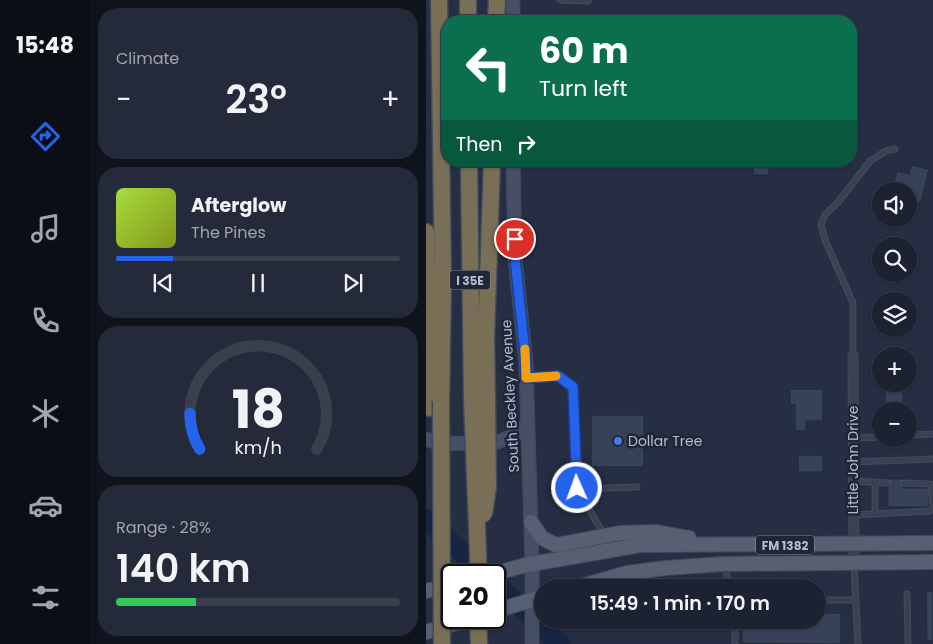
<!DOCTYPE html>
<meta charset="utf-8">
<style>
body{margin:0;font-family:Poppins,sans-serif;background:#252a3a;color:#f1f3f6;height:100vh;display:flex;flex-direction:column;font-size:19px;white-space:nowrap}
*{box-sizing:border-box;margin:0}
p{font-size:16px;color:#a0a4ac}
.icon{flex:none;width:28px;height:28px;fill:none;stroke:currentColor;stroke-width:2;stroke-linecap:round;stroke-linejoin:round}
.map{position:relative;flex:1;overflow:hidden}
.panel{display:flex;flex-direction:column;gap:8px;padding:8px;background:#0f131c;width:336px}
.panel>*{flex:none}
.banner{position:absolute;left:15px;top:15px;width:416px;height:152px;border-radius:20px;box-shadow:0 1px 4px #0004,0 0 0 1px #3a3f4d;background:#0b6e4f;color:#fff;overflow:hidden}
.tools{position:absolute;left:446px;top:182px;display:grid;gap:10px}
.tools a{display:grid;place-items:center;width:45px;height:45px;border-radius:50%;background:#1c2232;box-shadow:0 1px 4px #0004,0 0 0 1px #3a3f4d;font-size:25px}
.speed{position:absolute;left:15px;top:564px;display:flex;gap:10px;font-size:25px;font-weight:700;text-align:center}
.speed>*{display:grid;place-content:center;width:65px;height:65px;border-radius:50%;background:#1c2232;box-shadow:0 1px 4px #0004,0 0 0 1px #3a3f4d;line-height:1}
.speed .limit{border:2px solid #111;border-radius:8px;background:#fff;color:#111}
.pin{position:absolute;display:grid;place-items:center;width:42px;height:42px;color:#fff;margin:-21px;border:2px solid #fff;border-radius:50%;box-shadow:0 1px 5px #0007}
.me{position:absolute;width:55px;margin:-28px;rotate:358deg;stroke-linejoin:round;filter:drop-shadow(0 0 4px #0008)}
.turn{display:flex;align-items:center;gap:18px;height:105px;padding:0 15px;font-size:22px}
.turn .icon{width:65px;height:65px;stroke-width:2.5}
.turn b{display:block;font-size:35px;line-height:42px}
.then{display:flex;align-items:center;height:48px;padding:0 15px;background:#0003;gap:10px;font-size:19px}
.big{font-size:38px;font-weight:600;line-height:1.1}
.panel .widget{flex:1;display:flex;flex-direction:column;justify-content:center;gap:8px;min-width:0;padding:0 18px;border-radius:20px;background:#252a3a}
.panel .dial{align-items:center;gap:0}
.dial svg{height:130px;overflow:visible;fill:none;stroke:#3a3f4d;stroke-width:7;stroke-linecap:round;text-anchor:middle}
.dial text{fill:#f1f3f6;stroke:none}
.song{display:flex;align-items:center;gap:15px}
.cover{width:60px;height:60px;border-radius:8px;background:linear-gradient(135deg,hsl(80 70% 55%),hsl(70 70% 35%))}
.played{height:5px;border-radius:2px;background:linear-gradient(90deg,#2563eb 20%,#3a3f4d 20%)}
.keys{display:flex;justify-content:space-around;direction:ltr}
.heat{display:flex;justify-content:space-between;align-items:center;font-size:28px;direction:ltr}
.charge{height:8px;border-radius:4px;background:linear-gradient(90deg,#34c759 28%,#3a3f4d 0)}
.trip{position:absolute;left:108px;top:579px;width:292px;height:50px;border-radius:25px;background:#1c2232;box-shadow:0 1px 4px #0004,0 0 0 1px #3a3f4d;font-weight:600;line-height:50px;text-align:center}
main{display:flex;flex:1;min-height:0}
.tabs{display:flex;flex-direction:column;width:90px;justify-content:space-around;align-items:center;background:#0b0e14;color:#a0a4ac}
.tabs .icon{width:35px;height:35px}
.tabs .on{color:#2563eb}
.tabs b{font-size:22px;color:#f1f3f6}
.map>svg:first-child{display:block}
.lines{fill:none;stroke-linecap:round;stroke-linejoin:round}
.river{stroke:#172442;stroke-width:20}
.building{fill:#374259;stroke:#20283a}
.service-casing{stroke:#434a5c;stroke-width:7}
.minor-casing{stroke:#434a5c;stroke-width:11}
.secondary-casing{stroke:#434a5c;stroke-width:15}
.primary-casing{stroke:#434a5c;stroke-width:16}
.motorway-casing{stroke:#41495a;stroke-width:19}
.service{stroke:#394152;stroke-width:4.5}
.minor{stroke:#394152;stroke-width:9}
.secondary{stroke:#474f66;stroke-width:12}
.primary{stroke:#576072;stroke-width:14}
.motorway{stroke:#796f56;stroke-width:16}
.motorway-bridge-casing{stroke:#41495a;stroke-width:19;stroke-linecap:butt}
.motorway-bridge{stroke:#796f56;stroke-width:16}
.route-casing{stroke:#184099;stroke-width:12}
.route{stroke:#2563eb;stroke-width:9}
.slow{stroke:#f59e0b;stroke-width:9}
.shop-dot{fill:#3f7fe0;stroke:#1e2638;stroke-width:2}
.labels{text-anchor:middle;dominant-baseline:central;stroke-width:5;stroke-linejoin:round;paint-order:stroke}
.shield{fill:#1e2638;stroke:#888fa0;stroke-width:1}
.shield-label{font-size:12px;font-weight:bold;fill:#b6bccc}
.street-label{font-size:14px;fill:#b6bccc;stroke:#1e2638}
.poi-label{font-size:14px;fill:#b6bccc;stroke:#1e2638;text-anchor:start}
</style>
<main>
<nav class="tabs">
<b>15:48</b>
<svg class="icon on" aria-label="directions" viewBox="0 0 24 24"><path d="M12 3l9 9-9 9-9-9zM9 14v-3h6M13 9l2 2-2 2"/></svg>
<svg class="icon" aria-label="music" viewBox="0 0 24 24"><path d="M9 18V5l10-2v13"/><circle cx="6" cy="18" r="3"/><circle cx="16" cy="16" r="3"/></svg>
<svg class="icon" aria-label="phone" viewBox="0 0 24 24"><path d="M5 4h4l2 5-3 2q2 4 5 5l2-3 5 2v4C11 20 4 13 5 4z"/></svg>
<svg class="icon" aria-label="climate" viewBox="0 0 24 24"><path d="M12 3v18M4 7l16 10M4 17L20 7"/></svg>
<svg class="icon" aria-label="car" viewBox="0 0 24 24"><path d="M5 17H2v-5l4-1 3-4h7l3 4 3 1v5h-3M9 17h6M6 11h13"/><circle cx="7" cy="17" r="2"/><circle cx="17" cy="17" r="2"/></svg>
<svg class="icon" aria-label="filters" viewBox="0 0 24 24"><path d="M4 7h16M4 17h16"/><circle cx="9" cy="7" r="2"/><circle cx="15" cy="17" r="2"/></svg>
</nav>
<section class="panel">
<div class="widget"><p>Climate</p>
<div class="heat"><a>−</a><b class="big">23°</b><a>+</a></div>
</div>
<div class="widget">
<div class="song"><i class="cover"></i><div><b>Afterglow</b><p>The Pines</p></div></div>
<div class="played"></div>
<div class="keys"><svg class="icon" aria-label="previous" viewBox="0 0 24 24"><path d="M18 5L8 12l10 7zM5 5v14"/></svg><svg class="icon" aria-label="pause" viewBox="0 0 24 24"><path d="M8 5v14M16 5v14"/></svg><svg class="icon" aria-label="next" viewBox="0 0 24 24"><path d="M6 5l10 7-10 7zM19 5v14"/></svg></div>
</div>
<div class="widget dial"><svg viewBox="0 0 100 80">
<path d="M14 69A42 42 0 1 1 86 69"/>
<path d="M14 69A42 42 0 0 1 8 47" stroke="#2563eb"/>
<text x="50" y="56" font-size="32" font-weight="700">18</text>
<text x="50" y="72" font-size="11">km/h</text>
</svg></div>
<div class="widget"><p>Range · 28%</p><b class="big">140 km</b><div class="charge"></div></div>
</section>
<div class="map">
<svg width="507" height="644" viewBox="0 0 507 644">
<rect width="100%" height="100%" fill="#252e43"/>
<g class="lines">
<g class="river">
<polyline points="0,519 60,575"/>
<polyline points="69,583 134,644"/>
</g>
</g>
<g class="building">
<polygon points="327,161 351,161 351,169 343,169 343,175 327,175"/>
<polygon points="485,165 503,169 495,203 482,200 482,191 477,191 479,184 468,182 471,171 483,174"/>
<rect x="459" y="384" width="18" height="27"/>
<polygon points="364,389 397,389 397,421 380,421 380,431 369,431 369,405 364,405"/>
<rect x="165" y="415" width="53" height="52"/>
<rect x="372" y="455" width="25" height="17"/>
<polygon points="462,479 477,479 477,488 503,488 503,507 462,507"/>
<polygon points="500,591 507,591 507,641 501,641"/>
<polygon points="391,613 415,613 415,644 316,643 316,620 391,620"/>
</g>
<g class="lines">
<g class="service-casing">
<g id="service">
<polyline points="134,0 162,1"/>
<polyline points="427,356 427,303 399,240 395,224 399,215 413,201 444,161 460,151 469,149"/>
<polyline points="101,378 132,376 147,387 151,489 177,533"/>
<polyline points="482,435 507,434"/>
<polyline points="427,438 455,437"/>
<polyline points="428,462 507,459"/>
<polyline points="427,481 462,483"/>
<polyline points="449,482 449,513"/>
<polyline points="151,489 211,487"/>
<polyline points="428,515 504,511 507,507 505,484 477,483"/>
<polyline points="298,565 304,588"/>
<polyline points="428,565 432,644"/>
<polyline points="481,594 482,644"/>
<polyline points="391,600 429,600"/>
<polyline points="309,620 309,644"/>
</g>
</g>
<g class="minor-casing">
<polyline id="minor" points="427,356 428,563"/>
</g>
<g class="secondary-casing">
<g id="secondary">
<polyline points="87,21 87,0"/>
<polyline points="87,161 89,258 100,363 106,564 106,644"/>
<polyline points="0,439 14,444 71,442 89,435 101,424"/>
</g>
</g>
<g class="primary-casing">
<g id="primary">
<polyline points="105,522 116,538 130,545 194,533 230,532 263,538"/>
<polyline points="63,575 100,565 214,545 507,543"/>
<polyline points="149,588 201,573 240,568 297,564 507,562"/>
<polyline points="0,591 26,585"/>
<polyline points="69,611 116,597"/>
<polyline points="0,632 48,618"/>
</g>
</g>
<g class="motorway-casing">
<g id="motorway">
<polyline points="13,0 17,282 15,401"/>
<polyline points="42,0 42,21"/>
<polyline points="70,21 71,0"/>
<polyline points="43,161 46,399"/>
<polyline points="0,232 4,408"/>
<polyline points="61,400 60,338 66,161"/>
<polyline points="52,553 52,575"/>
<polyline points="52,618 53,644"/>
</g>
</g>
<use href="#service" class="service"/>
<use href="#minor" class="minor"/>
<use href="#secondary" class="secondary"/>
<use href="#primary" class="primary"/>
<use href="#motorway" class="motorway"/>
<g class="motorway-bridge-casing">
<g id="motorway-bridge">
<polyline points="46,399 52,553"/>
<polyline points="15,401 16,644"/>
<polyline points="58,514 62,487 61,400"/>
</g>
</g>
<use href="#motorway-bridge" class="motorway-bridge"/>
</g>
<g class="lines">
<g class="route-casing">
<polyline id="route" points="89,239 89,258 100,363 100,378 132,376 147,387 151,488"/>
</g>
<use href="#route" class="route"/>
<polyline class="slow" points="99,349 100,378 130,376"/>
</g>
<circle class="shop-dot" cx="192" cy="441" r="5"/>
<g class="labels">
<g class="shield">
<rect x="24" y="270.5" width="40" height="19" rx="4"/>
<rect x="330" y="535.5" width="58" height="19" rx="4"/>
</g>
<g class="shield-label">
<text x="44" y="280">I 35E</text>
<text x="359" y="545">FM 1382</text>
</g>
<g class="street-label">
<text transform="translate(84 396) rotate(-93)">South Beckley Avenue</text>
<text transform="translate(427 460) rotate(-90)">Little John Drive</text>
</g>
<g class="poi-label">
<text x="202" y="441">Dollar Tree</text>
</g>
</g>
</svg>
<div class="tools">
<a><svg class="icon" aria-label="sound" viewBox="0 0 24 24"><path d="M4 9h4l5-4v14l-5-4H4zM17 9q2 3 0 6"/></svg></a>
<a><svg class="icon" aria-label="search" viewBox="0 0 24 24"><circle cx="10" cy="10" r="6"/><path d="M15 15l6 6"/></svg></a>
<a><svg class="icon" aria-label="layers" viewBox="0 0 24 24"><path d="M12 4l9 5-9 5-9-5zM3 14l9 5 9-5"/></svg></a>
<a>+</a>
<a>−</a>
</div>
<div class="speed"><div class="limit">20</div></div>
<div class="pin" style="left:89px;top:239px;background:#d93025"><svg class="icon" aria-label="arrive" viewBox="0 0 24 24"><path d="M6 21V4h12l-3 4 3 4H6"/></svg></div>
<svg class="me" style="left:151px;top:488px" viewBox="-20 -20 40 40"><circle r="17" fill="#2563eb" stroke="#fff" stroke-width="3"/><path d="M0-11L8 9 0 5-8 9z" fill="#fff"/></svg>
<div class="trip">15:49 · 1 min · 170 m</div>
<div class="banner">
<div class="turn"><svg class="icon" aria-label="left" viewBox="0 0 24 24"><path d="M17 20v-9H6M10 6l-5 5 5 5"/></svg><div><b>60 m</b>Turn left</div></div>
<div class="then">Then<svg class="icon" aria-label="right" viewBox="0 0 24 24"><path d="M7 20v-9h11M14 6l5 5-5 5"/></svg></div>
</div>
</div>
</main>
